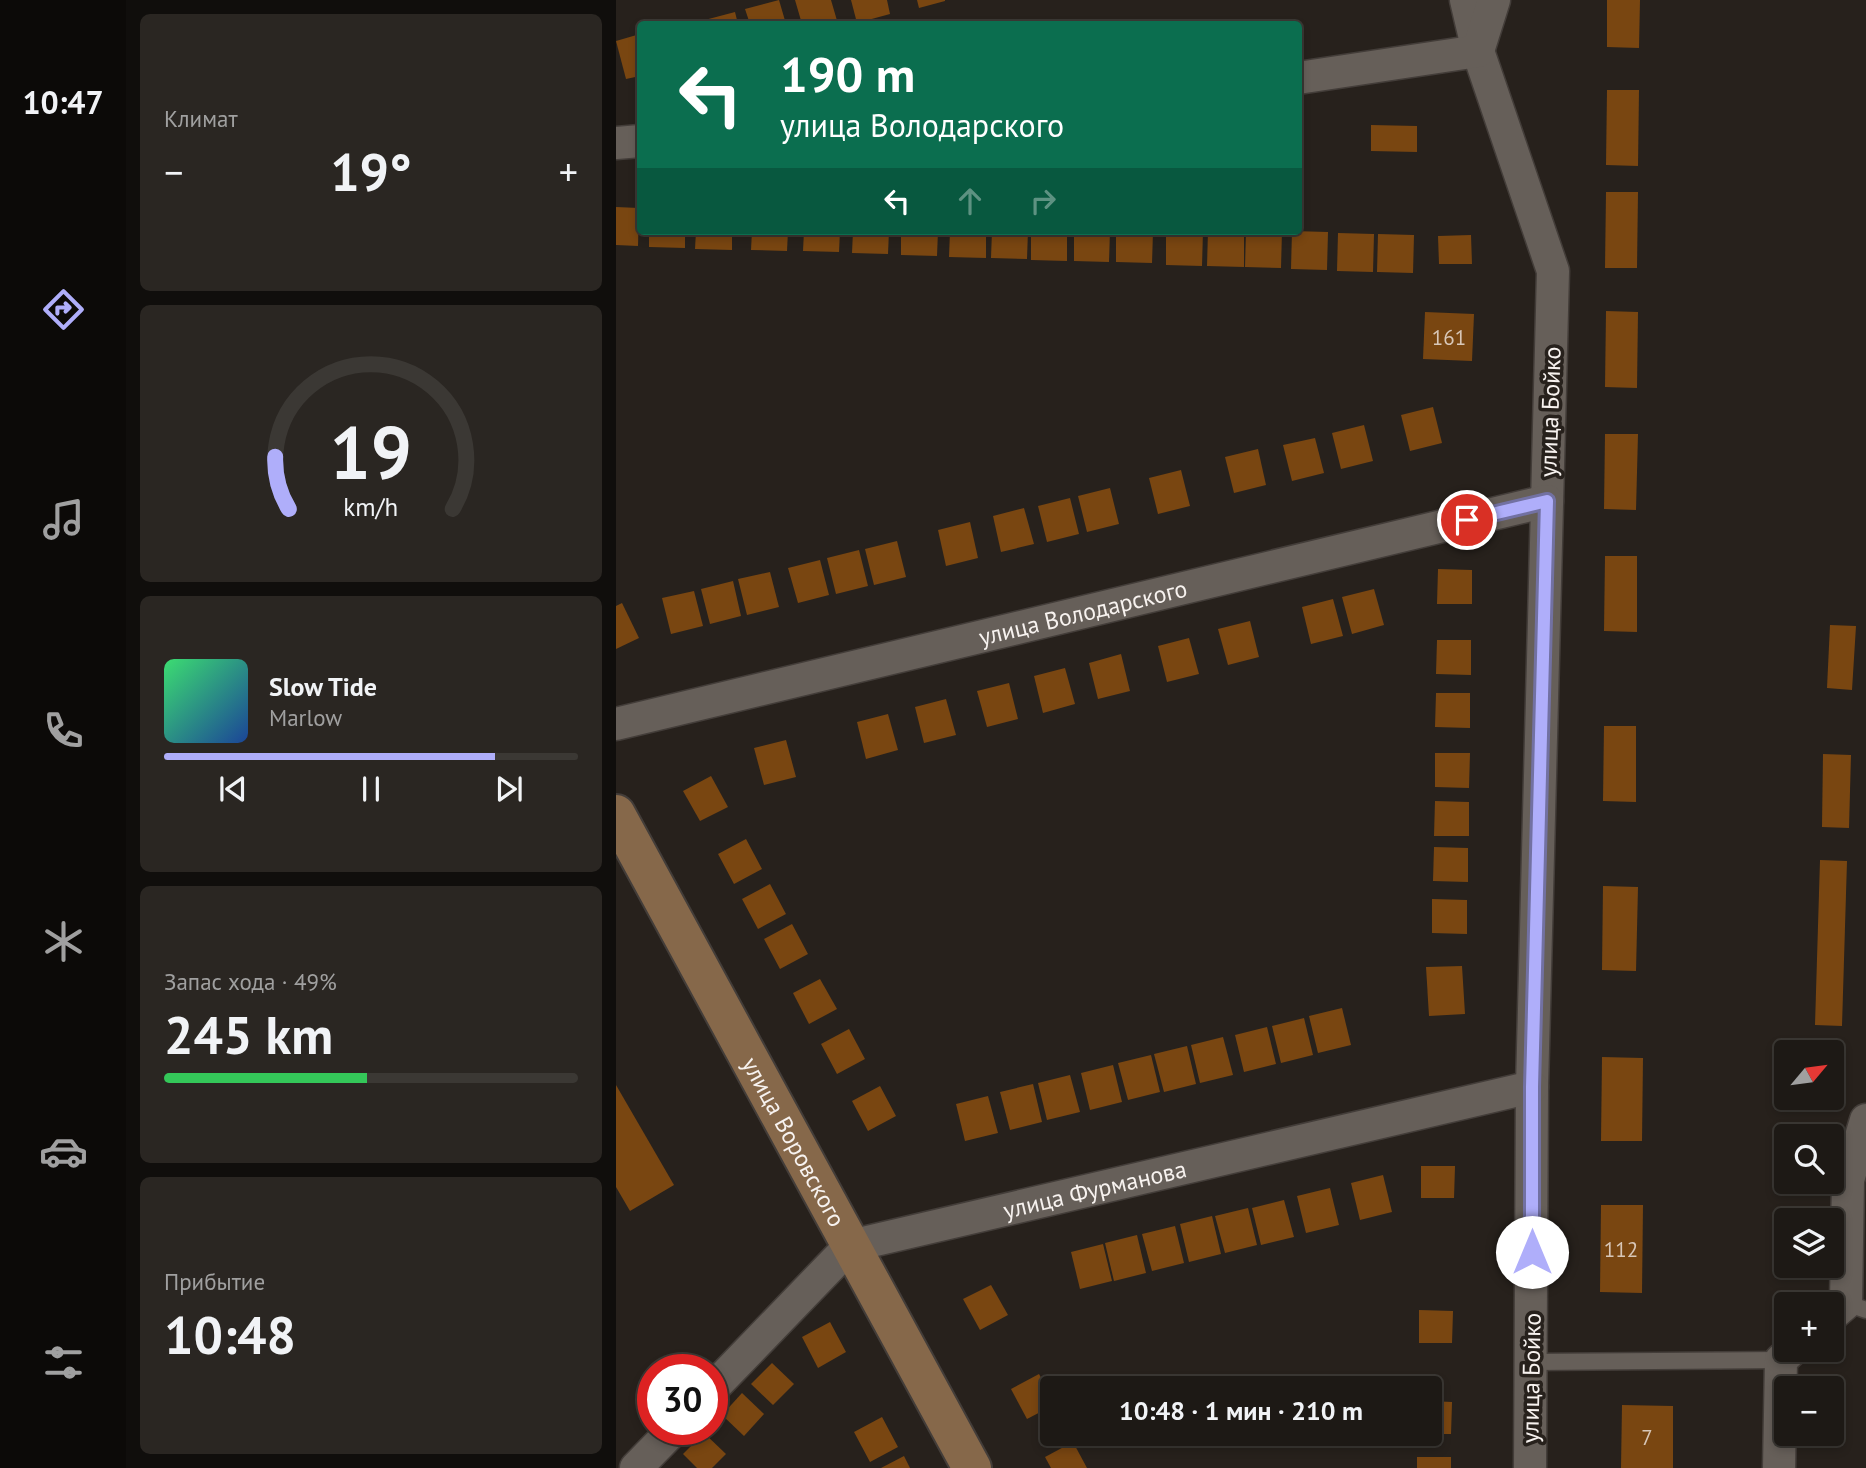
<!DOCTYPE html>
<html lang="ru">
<meta charset="utf-8">
<style>
body{margin:0;font-family:"PT Sans",sans-serif;background:#2a2622;color:#f1f3f6;height:100vh;display:flex;flex-direction:column;font-size:26px;white-space:nowrap}
*{box-sizing:border-box;margin:0}
p{font-size:23px;color:#a0a0a0}
.icon{flex:none;width:38px;height:38px;fill:none;stroke:currentColor;stroke-width:2;stroke-linecap:round;stroke-linejoin:round}
.map{position:relative;flex:1;overflow:hidden}
.details{display:flex;flex-direction:column;gap:14px;padding:14px;background:#100e0c;width:490px}
.details>*{flex:none}
.hud{position:absolute;left:21px;top:21px;width:665px;height:214px;border-radius:7px;box-shadow:0 4px 10px #0003,0 0 0 2px #3b3834;background:#0b6e4f;color:#fff;overflow:hidden}
.needle{width:46px;rotate:61deg}
.tools{position:absolute;left:1158px;top:1040px;display:grid;gap:14px}
.tools a{display:grid;place-items:center;width:70px;height:70px;border-radius:7px;background:#1d1915;box-shadow:0 4px 10px #0003,0 0 0 2px #3b3834;font-size:35px}
.speed{position:absolute;left:21px;top:1354px;display:flex;gap:14px;font-size:35px;font-weight:700;text-align:center}
.speed>*{display:grid;place-content:center;width:91px;height:91px;border-radius:50%;background:#1d1915;box-shadow:0 4px 10px #0003,0 0 0 2px #3b3834;line-height:1}
.speed .limit{border:10px solid #d22;background:#fff;color:#111}
.pin{position:absolute;display:grid;place-items:center;width:60px;height:60px;color:#fff;margin:-30px;border:4px solid #fff;border-radius:50%;box-shadow:0 2px 7px #0007}
.me{position:absolute;width:77px;margin:-38px;rotate:0deg;stroke-linejoin:round;filter:drop-shadow(0 0 5px #0008)}
.turn{display:flex;align-items:center;gap:24px;height:147px;padding:0 28px;font-size:32px}
.turn .icon{width:91px;height:91px;stroke-width:2.5}
.turn b{display:block;font-size:49px;line-height:60px}
.lanes{display:flex;align-items:center;height:66px;padding:0 28px;background:#0003;justify-content:center;gap:35px;direction:ltr}
.lanes .off{opacity:.35}
.big{font-size:52px;font-weight:800;line-height:1.1}
.details .card{flex:1;display:flex;flex-direction:column;justify-content:center;gap:10px;min-width:0;padding:0 24px;border-radius:10px;background:#2a2622}
.details .dial{align-items:center;gap:0}
.dial svg{height:182px;overflow:visible;fill:none;stroke:#3b3834;stroke-width:7;stroke-linecap:round;text-anchor:middle}
.dial text{fill:#f1f3f6;stroke:none}
.song{display:flex;align-items:center;gap:21px}
.cover{width:84px;height:84px;border-radius:10px;background:linear-gradient(135deg,hsl(140 70% 55%),hsl(220 70% 35%))}
.played{height:7px;border-radius:4px;background:linear-gradient(90deg,#afaefa 80%,#3b3834 80%)}
.keys{display:flex;justify-content:space-around;direction:ltr}
.heat{display:flex;justify-content:space-between;align-items:center;font-size:38px;direction:ltr}
.charge{height:10px;border-radius:5px;background:linear-gradient(90deg,#34c759 49%,#3b3834 0)}
.trip{position:absolute;left:424px;top:1376px;width:402px;height:70px;border-radius:7px;background:#1d1915;box-shadow:0 4px 10px #0003,0 0 0 2px #3b3834;font-weight:800;line-height:70px;text-align:center}
main{display:flex;flex:1;min-height:0}
.tabs{display:flex;flex-direction:column;width:126px;justify-content:space-around;align-items:center;background:#0c0a08;color:#a0a0a0}
.tabs .icon{width:49px;height:49px}
.tabs .current{color:#afaefa}
.tabs b{font-size:32px;color:#f1f3f6}
.map>svg:first-child{display:block}
.building{fill:#794611}
.lines{fill:none;stroke-linecap:round;stroke-linejoin:round}
.lane-casing{stroke:#433d39;stroke-width:19}
.street-casing{stroke:#433d39;stroke-width:35}
.secondary-casing{stroke:#433d39;stroke-width:42}
.lane{stroke:#665f59;stroke-width:16}
.street{stroke:#665f59;stroke-width:32}
.secondary{stroke:#86684a;stroke-width:38}
.route-casing{stroke:#7271a2;stroke-width:18}
.route{stroke:#afaefa;stroke-width:12}
.labels{text-anchor:middle;dominant-baseline:central;stroke-width:7;stroke-linejoin:round;paint-order:stroke}
.number-label{font-size:21px;fill:#d8c7b8}
.street-label{font-size:24px;fill:#f7f2ef;stroke:#27211c}
</style>
<main>
<nav class="tabs">
<b>10:47</b>
<svg class="icon current" aria-label="directions" viewBox="0 0 24 24"><path d="M12 3l9 9-9 9-9-9zM9 14v-3h6M13 9l2 2-2 2"/></svg>
<svg class="icon" aria-label="music" viewBox="0 0 24 24"><path d="M9 18V5l10-2v13"/><circle cx="6" cy="18" r="3"/><circle cx="16" cy="16" r="3"/></svg>
<svg class="icon" aria-label="phone" viewBox="0 0 24 24"><path d="M5 4h4l2 5-3 2q2 4 5 5l2-3 5 2v4C11 20 4 13 5 4z"/></svg>
<svg class="icon" aria-label="climate" viewBox="0 0 24 24"><path d="M12 3v18M4 7l16 10M4 17L20 7"/></svg>
<svg class="icon" aria-label="car" viewBox="0 0 24 24"><path d="M5 17H2v-5l4-1 3-4h7l3 4 3 1v5h-3M9 17h6M6 11h13"/><circle cx="7" cy="17" r="2"/><circle cx="17" cy="17" r="2"/></svg>
<svg class="icon" aria-label="filters" viewBox="0 0 24 24"><path d="M4 7h16M4 17h16"/><circle cx="9" cy="7" r="2"/><circle cx="15" cy="17" r="2"/></svg>
</nav>
<section class="details">
<div class="card"><p>Климат</p>
<div class="heat"><a>−</a><b class="big">19°</b><a>+</a></div>
</div>
<div class="card dial"><svg viewBox="0 0 100 80">
<path d="M14 69A42 42 0 1 1 86 69"/>
<path d="M14 69A42 42 0 0 1 8 46" stroke="#afaefa"/>
<text x="50" y="56" font-size="32" font-weight="700">19</text>
<text x="50" y="72" font-size="11">km/h</text>
</svg></div>
<div class="card">
<div class="song"><i class="cover"></i><div><b>Slow Tide</b><p>Marlow</p></div></div>
<div class="played"></div>
<div class="keys"><svg class="icon" aria-label="previous" viewBox="0 0 24 24"><path d="M18 5L8 12l10 7zM5 5v14"/></svg><svg class="icon" aria-label="pause" viewBox="0 0 24 24"><path d="M8 5v14M16 5v14"/></svg><svg class="icon" aria-label="next" viewBox="0 0 24 24"><path d="M6 5l10 7-10 7zM19 5v14"/></svg></div>
</div>
<div class="card"><p>Запас хода · 49%</p><b class="big">245 km</b><div class="charge"></div></div>
<div class="card"><p>Прибытие</p><b class="big">10:48</b></div>
</section>
<div class="map">
<svg width="1250" height="1468" viewBox="0 0 1250 1468">
<rect width="100%" height="100%" fill="#27211c"/>
<g class="building">
<polygon points="163,0 170,24 134,24 129,9"/>
<polygon points="179,0 215,0 222,24 186,24"/>
<polygon points="235,0 271,0 274,14 241,23"/>
<polygon points="301,0 329,0 329,1 303,8"/>
<polygon points="991,0 1024,0 1023,48 991,47"/>
<polygon points="119,12 122,24 86,24 85,21"/>
<polygon points="24,34 24,76 10,79 0,41"/>
<polygon points="991,90 1023,90 1022,166 990,165"/>
<polygon points="755,125 801,126 801,152 755,151"/>
<polygon points="990,192 1022,192 1021,268 989,268"/>
<polygon points="0,207 23,208 22,246 0,245"/>
<polygon points="33,231 69,231 69,248 33,247"/>
<polygon points="80,231 116,231 116,250 79,249"/>
<polygon points="136,231 172,231 171,251 135,250"/>
<polygon points="188,231 224,231 223,252 187,251"/>
<polygon points="237,231 273,231 272,254 236,253"/>
<polygon points="285,231 322,231 321,256 285,255"/>
<polygon points="334,231 370,231 370,258 333,257"/>
<polygon points="376,231 412,231 411,259 375,258"/>
<polygon points="415,231 451,231 451,261 415,260"/>
<polygon points="458,231 494,231 493,262 458,261"/>
<polygon points="500,231 537,231 536,263 500,262"/>
<polygon points="550,231 587,231 586,266 550,265"/>
<polygon points="592,231 628,231 628,267 591,266"/>
<polygon points="630,231 666,231 665,268 629,267"/>
<polygon points="676,231 712,232 711,270 675,269"/>
<polygon points="722,233 758,234 757,272 721,271"/>
<polygon points="762,234 798,235 797,273 761,272"/>
<polygon points="855,235 856,264 823,264 822,236"/>
<polygon points="990,311 1022,312 1021,388 989,387"/>
<polygon points="809,312 858,314 856,361 807,359"/>
<polygon points="817,407 826,443 794,451 785,415"/>
<polygon points="748,425 757,461 725,469 716,433"/>
<polygon points="989,434 1022,434 1020,510 988,509"/>
<polygon points="699,438 708,473 676,481 667,445"/>
<polygon points="642,449 650,485 618,493 609,457"/>
<polygon points="565,470 574,506 542,514 533,478"/>
<polygon points="494,488 503,524 471,532 462,496"/>
<polygon points="454,498 463,534 431,542 422,506"/>
<polygon points="408,508 418,544 385,552 377,516"/>
<polygon points="354,522 362,558 330,566 322,530"/>
<polygon points="281,541 290,577 258,585 249,549"/>
<polygon points="243,550 252,586 220,594 211,558"/>
<polygon points="989,556 1021,556 1021,632 988,631"/>
<polygon points="204,560 213,595 182,603 172,568"/>
<polygon points="822,569 856,570 856,604 821,604"/>
<polygon points="154,572 163,607 131,615 122,579"/>
<polygon points="117,581 125,616 94,624 85,589"/>
<polygon points="758,589 768,625 736,634 726,597"/>
<polygon points="78,591 87,626 55,634 46,598"/>
<polygon points="717,599 727,636 695,644 686,607"/>
<polygon points="6,603 23,638 0,649 0,606"/>
<polygon points="634,621 643,657 612,665 602,629"/>
<polygon points="1214,625 1240,626 1236,690 1211,688"/>
<polygon points="573,638 583,674 551,682 542,646"/>
<polygon points="821,640 855,640 855,675 820,674"/>
<polygon points="505,654 514,691 482,699 473,663"/>
<polygon points="449,668 459,704 427,713 418,676"/>
<polygon points="393,683 402,719 371,727 361,691"/>
<polygon points="820,693 854,693 854,728 819,727"/>
<polygon points="330,699 340,735 308,743 299,707"/>
<polygon points="272,714 282,750 250,759 241,722"/>
<polygon points="988,726 1020,726 1020,802 987,801"/>
<polygon points="170,740 180,777 148,785 138,748"/>
<polygon points="819,753 854,753 853,788 819,787"/>
<polygon points="1207,754 1235,755 1233,828 1206,827"/>
<polygon points="95,776 112,807 84,821 67,791"/>
<polygon points="819,801 853,802 853,836 818,836"/>
<polygon points="130,839 146,869 118,884 102,854"/>
<polygon points="818,847 852,848 852,882 817,881"/>
<polygon points="1204,860 1231,861 1226,1026 1199,1025"/>
<polygon points="154,884 170,914 142,929 126,899"/>
<polygon points="987,886 1022,887 1020,971 986,970"/>
<polygon points="816,899 851,900 851,934 816,933"/>
<polygon points="176,924 192,954 164,969 148,939"/>
<polygon points="846,966 849,1014 813,1016 810,967"/>
<polygon points="204,979 221,1009 193,1024 177,993"/>
<polygon points="726,1008 735,1045 702,1053 693,1016"/>
<polygon points="688,1018 697,1055 665,1063 656,1026"/>
<polygon points="651,1027 660,1064 628,1072 619,1035"/>
<polygon points="233,1029 249,1059 221,1074 205,1044"/>
<polygon points="607,1037 617,1075 584,1083 575,1045"/>
<polygon points="571,1046 580,1084 548,1092 538,1054"/>
<polygon points="535,1055 544,1092 512,1100 502,1063"/>
<polygon points="986,1057 1027,1058 1026,1141 985,1141"/>
<polygon points="497,1065 506,1102 474,1110 465,1073"/>
<polygon points="454,1075 464,1112 431,1120 422,1083"/>
<polygon points="417,1084 426,1122 394,1130 384,1092"/>
<polygon points="0,1085 58,1185 14,1211 0,1187"/>
<polygon points="264,1086 280,1116 252,1131 236,1101"/>
<polygon points="372,1096 382,1133 349,1141 340,1104"/>
<polygon points="805,1166 839,1166 838,1198 805,1198"/>
<polygon points="767,1175 776,1212 744,1220 735,1183"/>
<polygon points="714,1188 723,1225 690,1233 681,1196"/>
<polygon points="668,1200 678,1237 645,1245 636,1208"/>
<polygon points="985,1205 1027,1205 1026,1293 984,1292"/>
<polygon points="632,1208 641,1245 609,1253 599,1216"/>
<polygon points="596,1216 605,1254 573,1262 564,1224"/>
<polygon points="559,1226 568,1263 536,1271 526,1234"/>
<polygon points="521,1235 530,1273 498,1281 489,1243"/>
<polygon points="487,1244 496,1281 464,1289 455,1252"/>
<polygon points="375,1285 392,1315 364,1330 347,1299"/>
<polygon points="803,1310 837,1311 836,1343 803,1343"/>
<polygon points="214,1322 230,1352 202,1368 186,1337"/>
<polygon points="156,1363 178,1384 157,1405 135,1384"/>
<polygon points="423,1374 436,1398 436,1406 411,1419 395,1389"/>
<polygon points="126,1393 148,1414 128,1436 106,1415"/>
<polygon points="814,1401 836,1402 835,1434 814,1434"/>
<polygon points="1006,1405 1057,1406 1057,1468 1005,1468"/>
<polygon points="266,1417 282,1447 254,1462 238,1432"/>
<polygon points="88,1433 110,1454 96,1468 81,1468 67,1454"/>
<polygon points="457,1442 471,1468 435,1468 429,1457"/>
<polygon points="288,1456 294,1468 265,1468"/>
<rect x="801" y="1457" width="34" height="11"/>
</g>
<g class="lines">
<g class="lane-casing">
<g id="lane">
<polyline points="1230,1303 1250,1310"/>
<polyline points="916,1362 1165,1360"/>
</g>
</g>
<g class="street-casing">
<g id="street">
<polyline points="850,0 862,51 937,271 916,1087 914,1468"/>
<polyline points="682,78 862,51 878,0"/>
<polyline points="0,143 24,141"/>
<path id="s1" d="M0,724L931,501"/>
<polyline points="1216,1315 1230,1303 1232,1180 1250,1120"/>
<path id="s2" d="M96,1389L234,1246L916,1087"/>
<polyline points="20,1468 57,1430"/>
<polyline points="1163,1468 1165,1360 1177,1349"/>
</g>
</g>
<g class="secondary-casing">
<g id="secondary">
<path id="s3" d="M0,814L356,1468"/>
</g>
</g>
<use href="#lane" class="lane"/>
<use href="#street" class="street"/>
<use href="#secondary" class="secondary"/>
</g>
<g class="lines">
<g class="route-casing">
<polyline id="route" points="851,520 931,501 916,1087 916,1252"/>
</g>
<use href="#route" class="route"/>
</g>
<g class="labels">
<g class="number-label">
<text x="833" y="337">161</text>
<text x="1005" y="1249">112</text>
<text x="1031" y="1437">7</text>
</g>
<g class="street-label">
<text transform="translate(934 412) rotate(-88)">улица Бойко</text>
<text stroke="none"><textPath href="#s1" startOffset="480">улица Володарского</textPath></text>
<text stroke="none"><textPath href="#s3" startOffset="373">улица Воровского</textPath></text>
<text stroke="none"><textPath href="#s2" startOffset="450">улица Фурманова</textPath></text>
<text transform="translate(915 1378) rotate(-89)">улица Бойко</text>
</g>
</g>
</svg>
<div class="tools">
<a><svg class="needle" viewBox="-14 -14 28 28"><path d="M0-13l5 13h-10z" fill="#e53935"/><path d="M0 13l5-13h-10z" fill="#a0a0a0"/></svg></a>
<a><svg class="icon" aria-label="search" viewBox="0 0 24 24"><circle cx="10" cy="10" r="6"/><path d="M15 15l6 6"/></svg></a>
<a><svg class="icon" aria-label="layers" viewBox="0 0 24 24"><path d="M12 4l9 5-9 5-9-5zM3 14l9 5 9-5"/></svg></a>
<a>+</a>
<a>−</a>
</div>
<div class="speed"><div class="limit">30</div></div>
<div class="pin" style="left:851px;top:520px;background:#d93025"><svg class="icon" aria-label="arrive" viewBox="0 0 24 24"><path d="M6 21V4h12l-3 4 3 4H6"/></svg></div>
<svg class="me" style="left:916px;top:1252px" viewBox="-20 -20 40 40"><circle r="19" fill="#fff"/><path d="M0-13L10 11 0 6-10 11z" fill="#afaefa"/></svg>
<div class="trip">10:48 · 1 мин · 210 m</div>
<div class="hud">
<div class="turn"><svg class="icon" aria-label="left" viewBox="0 0 24 24"><path d="M17 20v-9H6M10 6l-5 5 5 5"/></svg><div><b>190 m</b>улица Володарского</div></div>
<div class="lanes"><svg class="icon" aria-label="left" viewBox="0 0 24 24"><path d="M17 20v-9H6M10 6l-5 5 5 5"/></svg><svg class="icon off" aria-label="ahead" viewBox="0 0 24 24"><path d="M12 20V5M6 11l6-6 6 6"/></svg><svg class="icon off" aria-label="right" viewBox="0 0 24 24"><path d="M7 20v-9h11M14 6l5 5-5 5"/></svg></div>
</div>
</div>
</main>
